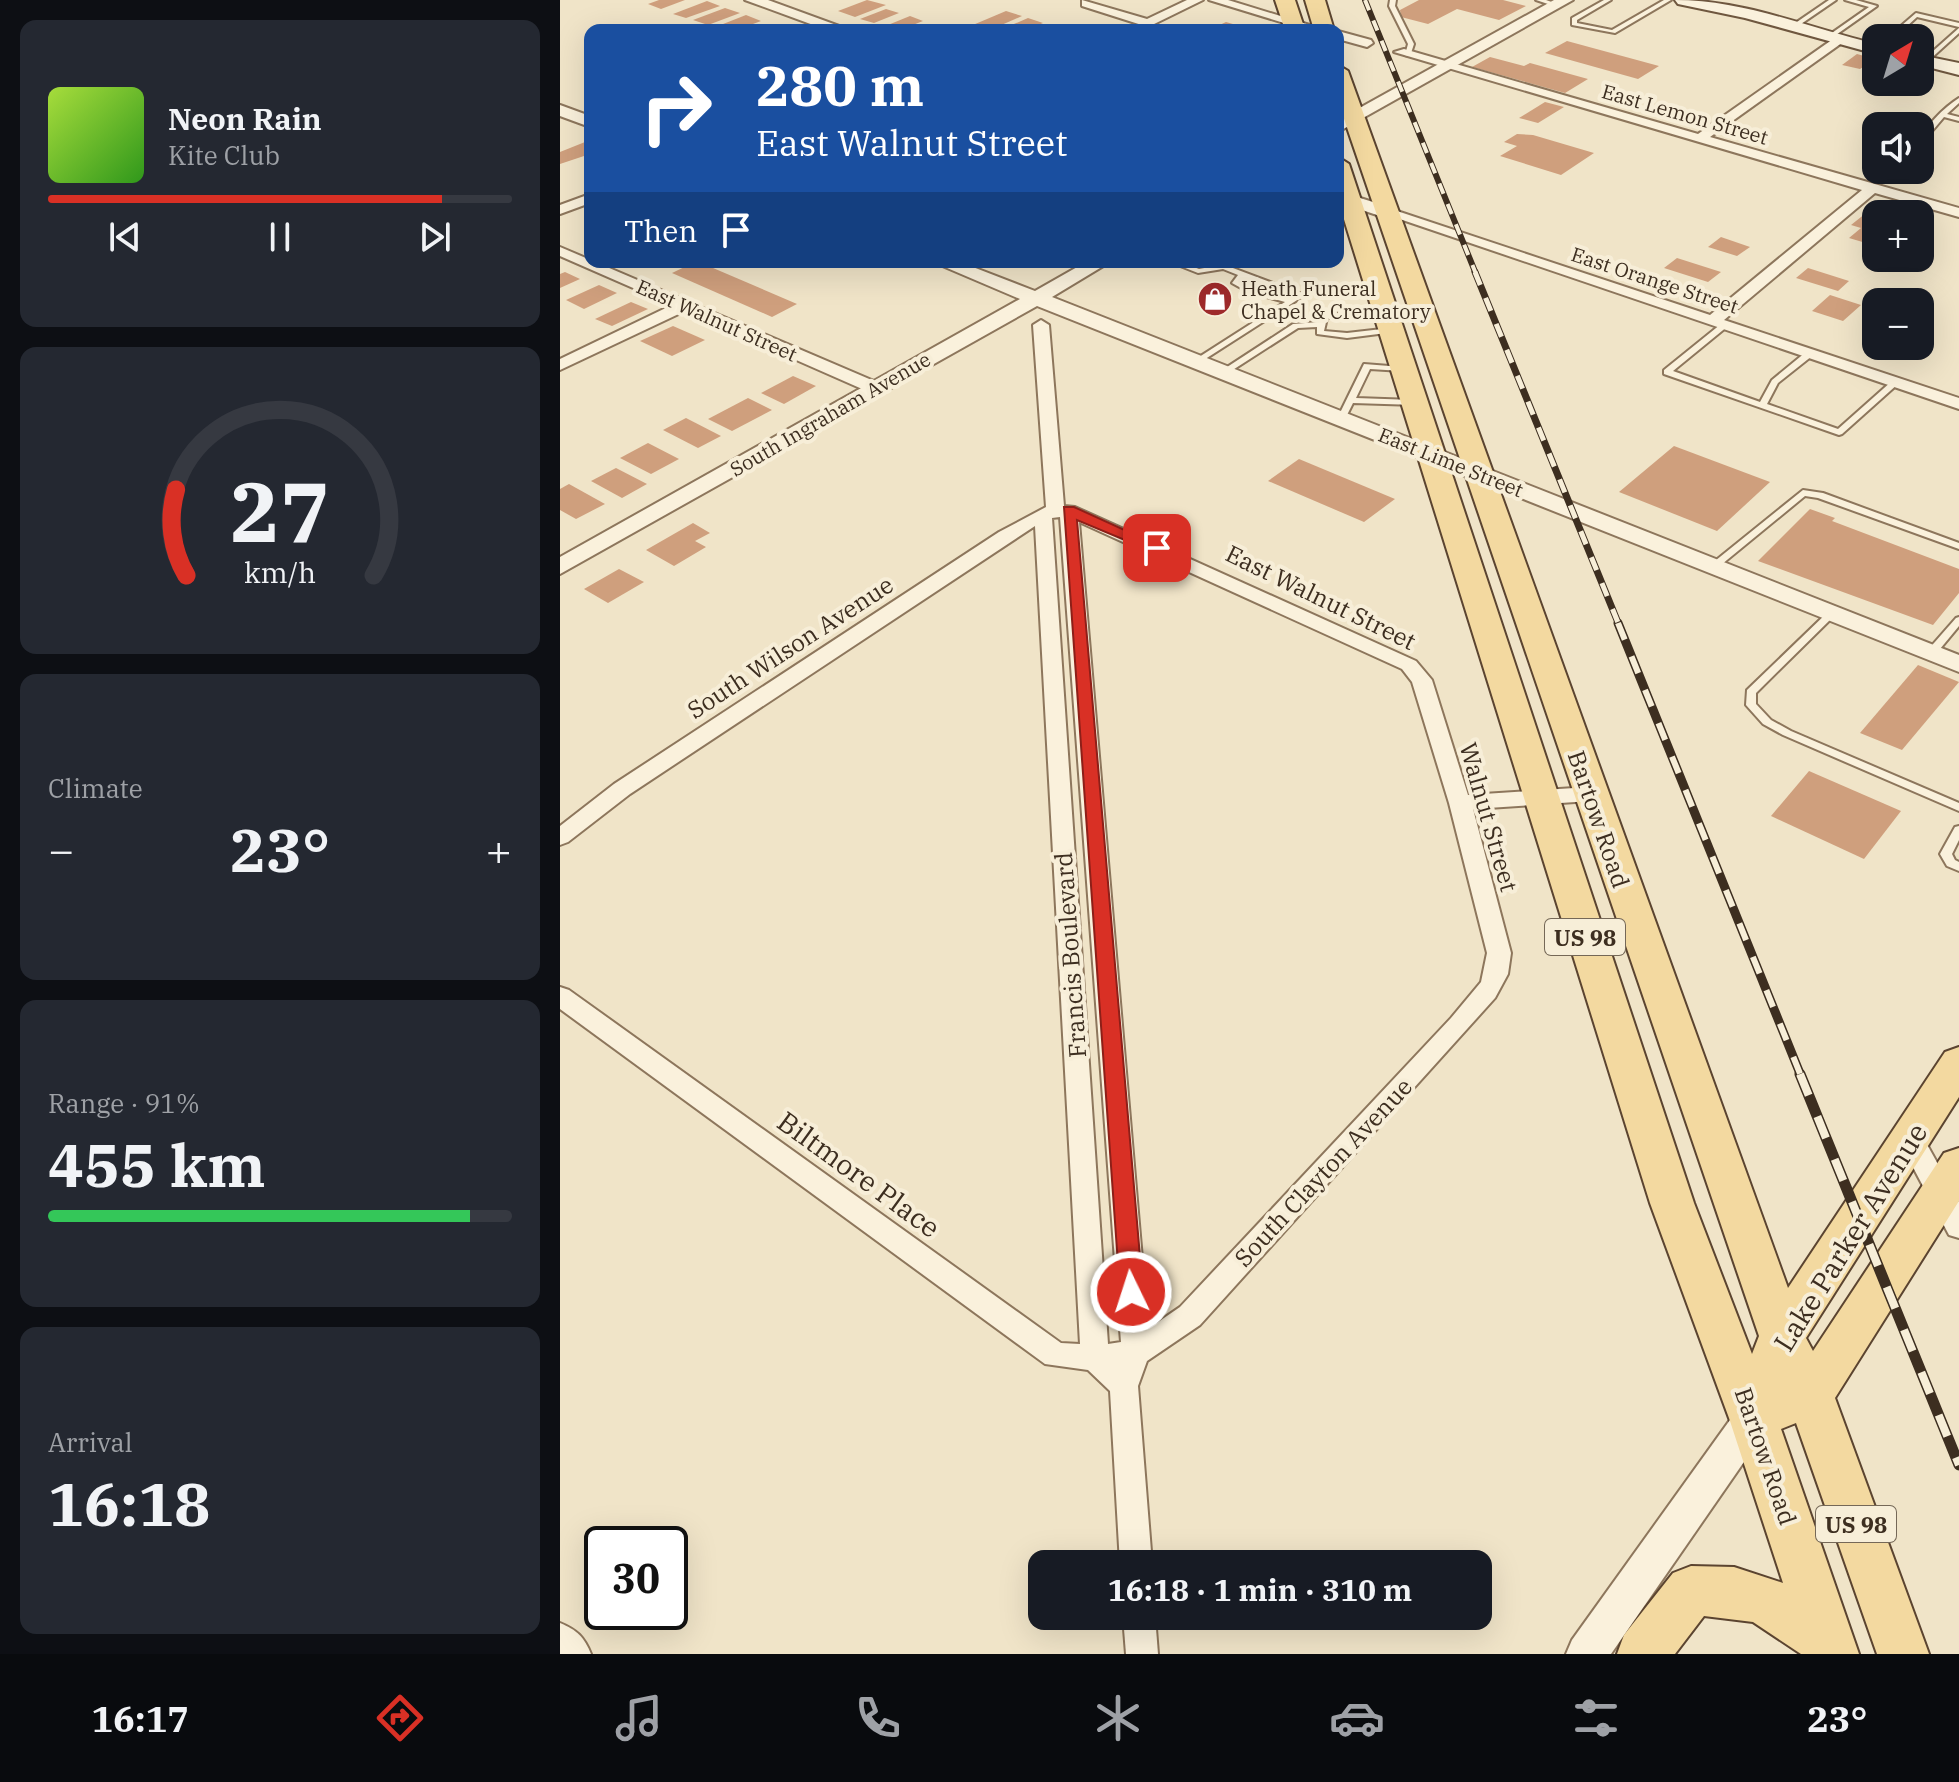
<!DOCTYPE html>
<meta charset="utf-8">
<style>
body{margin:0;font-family:"IBM Plex Serif",serif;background:#242831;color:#f1f3f6;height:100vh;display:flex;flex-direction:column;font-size:30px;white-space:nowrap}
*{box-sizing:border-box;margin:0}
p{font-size:26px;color:#9ea1a6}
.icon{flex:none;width:44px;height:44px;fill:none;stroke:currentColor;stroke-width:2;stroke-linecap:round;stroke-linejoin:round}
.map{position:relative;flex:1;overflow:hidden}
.panel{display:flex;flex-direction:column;gap:20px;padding:20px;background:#0d0f14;width:560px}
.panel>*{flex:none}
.top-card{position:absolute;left:24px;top:24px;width:760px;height:244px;border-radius:16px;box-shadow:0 8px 32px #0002;background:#1a4fa0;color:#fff;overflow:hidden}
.needle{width:52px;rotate:38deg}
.tools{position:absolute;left:1302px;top:24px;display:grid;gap:16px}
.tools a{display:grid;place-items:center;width:72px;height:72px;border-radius:16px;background:#171b24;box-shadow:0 8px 32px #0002;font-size:40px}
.speed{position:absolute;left:24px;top:1526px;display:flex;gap:16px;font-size:40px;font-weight:700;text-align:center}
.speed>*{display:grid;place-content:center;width:104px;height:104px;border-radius:50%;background:#171b24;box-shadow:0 8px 32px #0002;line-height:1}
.speed .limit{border:4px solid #111;border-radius:12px;background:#fff;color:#111}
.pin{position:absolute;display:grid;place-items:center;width:68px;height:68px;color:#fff;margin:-34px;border-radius:16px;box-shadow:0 4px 12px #0006}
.me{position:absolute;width:88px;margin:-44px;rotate:356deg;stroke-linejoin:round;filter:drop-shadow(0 0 6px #0008)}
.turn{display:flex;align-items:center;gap:28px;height:168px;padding:0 40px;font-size:36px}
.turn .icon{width:104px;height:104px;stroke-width:2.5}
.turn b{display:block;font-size:56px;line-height:68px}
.then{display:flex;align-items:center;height:76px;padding:0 40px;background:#0003;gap:16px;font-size:30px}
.big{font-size:60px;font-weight:700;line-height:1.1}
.panel .tile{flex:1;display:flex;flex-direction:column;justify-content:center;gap:12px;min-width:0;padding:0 28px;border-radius:16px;background:#242831}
.panel .dial{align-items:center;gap:0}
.dial svg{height:208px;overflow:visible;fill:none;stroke:#363941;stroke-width:7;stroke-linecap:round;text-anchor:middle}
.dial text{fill:#f1f3f6;stroke:none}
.song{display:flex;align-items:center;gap:24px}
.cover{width:96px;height:96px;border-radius:12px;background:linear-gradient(135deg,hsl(80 70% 55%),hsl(110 70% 35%))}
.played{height:8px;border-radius:4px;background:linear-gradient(90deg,#d93025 85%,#363941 85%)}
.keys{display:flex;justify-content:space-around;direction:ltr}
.heat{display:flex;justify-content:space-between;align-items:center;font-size:44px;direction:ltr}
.charge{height:12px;border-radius:6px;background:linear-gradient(90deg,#34c759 91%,#363941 0)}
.trip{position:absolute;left:468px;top:1550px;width:464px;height:80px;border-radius:16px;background:#171b24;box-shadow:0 8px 32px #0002;font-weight:700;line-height:80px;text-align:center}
.tabs{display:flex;height:128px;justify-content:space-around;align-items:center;background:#090b0e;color:#9ea1a6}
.tabs .icon{width:56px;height:56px}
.tabs .active{color:#d93025}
.tabs b{font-size:36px;color:#f1f3f6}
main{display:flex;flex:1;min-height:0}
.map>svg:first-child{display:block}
.building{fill:#cf9f7d}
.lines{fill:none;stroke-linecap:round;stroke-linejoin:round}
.service-casing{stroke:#8d765c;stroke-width:4}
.minor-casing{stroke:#8d765c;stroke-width:4}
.tertiary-casing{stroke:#8d765c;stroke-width:4}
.secondary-casing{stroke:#6f573f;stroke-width:4}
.primary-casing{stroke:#5b4430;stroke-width:4}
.service{fill:#faf1dc;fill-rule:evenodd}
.minor{fill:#faf1dc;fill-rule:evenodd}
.tertiary{fill:#faf1dc;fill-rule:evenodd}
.secondary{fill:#faf1dc;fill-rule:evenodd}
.primary{fill:#f3d9a0;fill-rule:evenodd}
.rail-far3-casing{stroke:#3d2e20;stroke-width:6}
.rail-far2-casing{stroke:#3d2e20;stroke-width:7}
.rail-far1-casing{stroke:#3d2e20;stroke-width:9}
.rail-casing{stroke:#3d2e20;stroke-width:11}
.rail-far3{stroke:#f7eed8;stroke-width:4;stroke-dasharray:11;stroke-linecap:butt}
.rail-far2{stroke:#f7eed8;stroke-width:5;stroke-dasharray:14;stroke-linecap:butt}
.rail-far1{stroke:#f7eed8;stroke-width:6;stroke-dasharray:18;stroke-linecap:butt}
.rail{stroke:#f7eed8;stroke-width:8;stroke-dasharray:23;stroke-linecap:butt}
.route{fill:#d93025;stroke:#8d1f18;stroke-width:2}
.labels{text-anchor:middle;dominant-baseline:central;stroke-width:8;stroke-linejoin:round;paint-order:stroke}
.far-street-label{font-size:20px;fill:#3d2e20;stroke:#f7eed8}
.far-poi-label{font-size:20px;fill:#3d2e20;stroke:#f7eed8;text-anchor:start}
.shield{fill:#f7eed8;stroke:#756857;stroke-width:2}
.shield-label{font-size:22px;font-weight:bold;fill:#3d2e20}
.street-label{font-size:24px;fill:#3d2e20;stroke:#f7eed8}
.near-street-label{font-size:28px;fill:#3d2e20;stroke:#f7eed8}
</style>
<main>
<section class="panel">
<div class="tile">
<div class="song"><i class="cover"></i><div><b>Neon Rain</b><p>Kite Club</p></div></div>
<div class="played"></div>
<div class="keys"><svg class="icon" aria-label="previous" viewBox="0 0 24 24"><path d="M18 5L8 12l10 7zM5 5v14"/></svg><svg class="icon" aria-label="pause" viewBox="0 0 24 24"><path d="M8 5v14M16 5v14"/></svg><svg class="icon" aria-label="next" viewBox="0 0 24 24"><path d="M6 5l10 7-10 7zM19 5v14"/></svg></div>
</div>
<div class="tile dial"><svg viewBox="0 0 100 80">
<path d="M14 69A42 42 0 1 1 86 69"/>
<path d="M14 69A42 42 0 0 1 10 36" stroke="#d93025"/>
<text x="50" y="56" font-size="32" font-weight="700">27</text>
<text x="50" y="72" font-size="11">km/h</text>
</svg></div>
<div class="tile"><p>Climate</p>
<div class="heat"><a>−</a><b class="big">23°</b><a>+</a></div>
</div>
<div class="tile"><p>Range · 91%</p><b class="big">455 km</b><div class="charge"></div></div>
<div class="tile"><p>Arrival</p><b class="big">16:18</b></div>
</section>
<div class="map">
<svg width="1399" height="1654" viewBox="0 0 1399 1654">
<rect width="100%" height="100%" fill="#f0e4c8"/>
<g class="building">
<polygon points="99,0 125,0 101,9 88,4"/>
<polygon points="307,0 326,5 295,17 278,11"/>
<polygon points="859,0 943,0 966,6 939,20 897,9 868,24 841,17 840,10"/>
<polygon points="147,1 160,6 126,18 113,14"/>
<polygon points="165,8 180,13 148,25 133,20"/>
<polygon points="326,9 339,13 314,23 300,19"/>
<polygon points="446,11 462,16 430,30 401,30"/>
<polygon points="186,15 201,21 177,30 158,26"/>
<polygon points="350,16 363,21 340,30 323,27"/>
<polygon points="468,18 483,23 467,30 440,30"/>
<polygon points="666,22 690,29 689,30 649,30"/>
<polygon points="1007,41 1099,66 1078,79 985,53"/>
<polygon points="1297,54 1315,59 1300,69 1282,65"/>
<polygon points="930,57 964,66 970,63 1028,79 1005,93 912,67"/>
<polygon points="985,102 1004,107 978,123 959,118"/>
<polygon points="957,134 973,135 1034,153 1001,175 940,156 957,146 944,142"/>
<polygon points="30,140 30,154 0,164 0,152"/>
<polygon points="1306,213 1316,216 1316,246 1289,238 1301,228 1291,225"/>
<polygon points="1161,237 1190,247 1177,256 1148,247"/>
<polygon points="1117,258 1161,272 1148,282 1104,268"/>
<polygon points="135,262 139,262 237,304 212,317 112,273"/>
<polygon points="1248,268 1289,281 1278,291 1236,278"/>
<polygon points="5,272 20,279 0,288 0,274"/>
<polygon points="39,285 57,293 24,309 6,300"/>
<polygon points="1270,295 1301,305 1283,321 1252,311"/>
<polygon points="71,302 88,309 52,326 35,319"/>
<polygon points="113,326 145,340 112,356 80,341"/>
<polygon points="233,376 256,386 224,404 201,393"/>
<polygon points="188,398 212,410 172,431 148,419"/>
<polygon points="126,418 161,436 138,448 103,430"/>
<polygon points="88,443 119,459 91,474 60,458"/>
<polygon points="1114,446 1210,482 1157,531 1059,492"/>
<polygon points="739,459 835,499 804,522 708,481"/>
<polygon points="56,468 87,484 62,498 31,481"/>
<polygon points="9,484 45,504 16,519 0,510 0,489"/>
<polygon points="1250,509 1275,518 1272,521 1399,569 1399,593 1373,625 1198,561"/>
<polygon points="133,523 150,533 135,541 146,547 114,566 86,550"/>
<polygon points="59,569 84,582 48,603 24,589"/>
<polygon points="1358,665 1399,682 1342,750 1300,733"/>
<polygon points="1249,771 1341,811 1304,859 1211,816"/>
</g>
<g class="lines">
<g class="service-casing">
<g id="service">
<polygon points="830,0 836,0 835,6 854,44 850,56 845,55 848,44 829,6"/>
<polygon points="976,0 986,0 1000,5 997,7"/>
<polygon points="1044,0 1051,0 1017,20 1017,23 1052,30 1104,0 1111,0 1055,33 1012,25 1012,18"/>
<polygon points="1269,0 1276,0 1238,26 1234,26 1234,24"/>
<polygon points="1285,0 1296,0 1317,6 1273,37 1269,37 1269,35 1309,7"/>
<polygon points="1356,13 1399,23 1399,27 1357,17 1334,38 1327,38"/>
<polygon points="1399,28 1399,33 1367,62 1363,62 1363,60"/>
<path d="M1399,98V103L1387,114L1399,117V121L1384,117L1362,143L1360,144C1361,129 1386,106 1399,98Z"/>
<polygon points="1316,164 1316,168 1311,170 1308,168"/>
<polygon points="610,262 621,262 639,269 655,266 646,262 657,262 745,295 639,363 635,361 636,359 725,302 707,297 707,293 730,299 735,295 684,277 680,282 688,286 681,288 672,283 678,275 663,269 638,273"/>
<polygon points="826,312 829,312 829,316 767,318 764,331 787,333 831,328 835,330 834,332 787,338 757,334 757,327 738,328 668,373 662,373 661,371 733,324 758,322 760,314"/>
<polygon points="1161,324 1168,326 1113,371 1200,402 1212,380 1246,352 1252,352 1252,356 1218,383 1207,404 1278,429 1332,381 1338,381 1339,383 1282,434 1279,435 1104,374 1104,370"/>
<polygon points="804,364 842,367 846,369 842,371 810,369 796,398 853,400 856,401 856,405 793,403 785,419 779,419 778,417"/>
<polygon points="1243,490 1263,493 1399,543 1399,549 1258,498 1245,496 1156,569 1150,569 1148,567 1150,565"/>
<polygon points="1272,610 1275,611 1277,613 1275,615 1196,693 1196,704 1211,720 1231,731 1399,803 1399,811 1223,735 1203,724 1186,705 1187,690 1269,611"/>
<polygon points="1399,617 1399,626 1375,655 1367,655 1366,653 1367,651 1396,618"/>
<polygon points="1399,826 1399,840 1392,854 1395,860 1399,862 1399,871 1387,866 1380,854 1395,827"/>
</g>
</g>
<g class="minor-casing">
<g id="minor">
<polygon points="522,0 587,19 627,0 643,0 588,27 522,6"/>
<polygon points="649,0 668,0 766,30 747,30"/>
<polygon points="778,31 811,40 813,43 807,47 778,39"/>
<polygon points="1276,37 1286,40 1150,137 1399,208 1399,217 1315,193 1164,320 1399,398 1399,409 822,213 834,210 1150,315 1302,190 834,52 844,49 1138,134"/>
<polygon points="30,194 30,203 0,214 0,205"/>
<polygon points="0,247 321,384 323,388 315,393 309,392 125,311 0,370 0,359 112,305 0,256"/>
<path d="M481,320L489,325L504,506L515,507L856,661L872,680L908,795L1030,787L1041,794L1030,801L913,809L951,953L948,974L935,998L640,1325L587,1361L578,1386L592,1564H560L550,1391L528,1370L485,1364L0,1009V987L9,990L501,1343L520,1344L475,526L70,794L8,842L0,845V826L54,784L439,532L486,507L473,325ZM500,517L561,1342L548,1344L492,518ZM519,522L842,669L852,682L889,803L927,953L921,982L891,1018L620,1307L588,1329Z"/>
<polygon points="1351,1129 1360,1132 1399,1202 1399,1238 1389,1235 1338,1139 1342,1132"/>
<polygon points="563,1616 595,1616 598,1654 566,1654"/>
</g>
</g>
<g class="tertiary-casing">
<g id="tertiary">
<polygon points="185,0 208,0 290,30 267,30"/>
<polygon points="994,0 1013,0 778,132 778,120"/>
<polygon points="0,105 30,116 30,127 0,116"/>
<polygon points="778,191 835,209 838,213 829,219 778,202"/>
<polygon points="373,262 400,262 475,291 526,262 550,262 492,297 1399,655 1399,672 477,306 0,574 0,557 460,299"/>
<polygon points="1193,1401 1206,1406 1212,1418 1206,1430 1051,1654 1006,1654 1012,1640 1180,1406"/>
<path d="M0,1623C17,1630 24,1637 31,1654H0Z"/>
</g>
</g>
<g class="secondary-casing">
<g id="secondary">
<path d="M1115,0C1185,0 1249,28 1316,44V54L1185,18L1118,4Z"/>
<polygon points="1360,55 1399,63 1399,75 1360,65"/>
</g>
</g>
<g class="primary-casing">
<g id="primary">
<polygon points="715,0 735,0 745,30 725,30"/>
<polygon points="745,0 765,0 774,30 754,30"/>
<polygon points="778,65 788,71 1228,1288 1385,1052 1399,1047 1399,1097 1246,1338 1253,1351 1384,1153 1399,1148 1399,1201 1275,1398 1369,1654 1317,1654 1236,1423 1221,1429 1299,1654 1241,1654 1193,1622 1144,1616 1115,1654 1057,1654 1064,1635 1113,1573 1131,1566 1174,1567 1223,1583 1169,1418 1090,1203 778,200 778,157 789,164 1134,1203 1192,1354 1199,1336 778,101"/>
</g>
</g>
<use href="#service" class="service"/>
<use href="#minor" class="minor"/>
<use href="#tertiary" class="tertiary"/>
<use href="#secondary" class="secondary"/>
<use href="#primary" class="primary"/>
<g class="rail-far3-casing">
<polyline id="rail-far3" points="805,0 916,274"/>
</g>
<g class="rail-far2-casing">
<polyline id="rail-far2" points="915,272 1059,625"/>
</g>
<g class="rail-far1-casing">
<polyline id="rail-far1" points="1058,623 1241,1076"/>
</g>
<g class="rail-casing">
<polyline id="rail" points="1240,1074 1399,1465"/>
</g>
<use href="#rail-far3" class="rail-far3"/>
<use href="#rail-far2" class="rail-far2"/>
<use href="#rail-far1" class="rail-far1"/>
<use href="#rail" class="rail"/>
</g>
<polygon class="route" points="504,507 514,507 604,548 591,551 517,520 583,1292 580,1299 571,1302 563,1299 560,1292"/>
<defs>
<g id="shop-disc" transform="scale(1.8)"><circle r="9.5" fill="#9e2a2b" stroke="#f7eed8"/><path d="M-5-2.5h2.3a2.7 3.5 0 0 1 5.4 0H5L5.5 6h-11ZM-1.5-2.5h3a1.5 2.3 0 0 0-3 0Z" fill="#fff"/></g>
</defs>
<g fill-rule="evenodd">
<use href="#shop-disc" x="655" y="299"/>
</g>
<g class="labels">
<g class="far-street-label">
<text transform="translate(1125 114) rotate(16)">East Lemon Street</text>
<text transform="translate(1095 280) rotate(18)">East Orange Street</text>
<text transform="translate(157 320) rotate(24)">East Walnut Street</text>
<text transform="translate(270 414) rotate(-30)">South Ingraham Avenue</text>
<text transform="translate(891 462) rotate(22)">East Lime Street</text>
</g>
<g class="far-poi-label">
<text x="681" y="288">Heath Funeral<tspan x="681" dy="23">Chapel &amp; Crematory</tspan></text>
</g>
<g class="shield">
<rect x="985" y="919" width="80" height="36" rx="6"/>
<rect x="1256" y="1506" width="80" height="36" rx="6"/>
</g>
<g class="shield-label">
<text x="1025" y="937">US 98</text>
<text x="1296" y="1524">US 98</text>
</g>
<g class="street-label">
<text transform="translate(761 597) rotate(26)">East Walnut Street</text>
<text transform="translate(230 647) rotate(-33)">South Wilson Avenue</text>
<text transform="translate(929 817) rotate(74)">Walnut Street</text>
<text transform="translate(1039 819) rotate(71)">Bartow Road</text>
<text transform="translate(510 955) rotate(-94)">Francis Boulevard</text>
<text transform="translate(763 1172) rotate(-47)">South Clayton Avenue</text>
<text transform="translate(1206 1456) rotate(71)">Bartow Road</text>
</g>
<g class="near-street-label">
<text transform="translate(299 1174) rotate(36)">Biltmore Place</text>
<text transform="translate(1290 1237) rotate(-58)">Lake Parker Avenue</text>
</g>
</g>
</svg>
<div class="tools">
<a><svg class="needle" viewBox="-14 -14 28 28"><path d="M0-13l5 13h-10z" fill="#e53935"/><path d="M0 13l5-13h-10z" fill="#9ea1a6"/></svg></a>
<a><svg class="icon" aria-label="sound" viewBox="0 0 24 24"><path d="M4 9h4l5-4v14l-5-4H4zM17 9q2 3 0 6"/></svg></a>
<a>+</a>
<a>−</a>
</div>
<div class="speed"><div class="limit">30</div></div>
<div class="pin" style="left:597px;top:548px;background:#d93025"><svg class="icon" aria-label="arrive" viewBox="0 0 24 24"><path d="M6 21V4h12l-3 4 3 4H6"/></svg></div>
<svg class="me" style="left:571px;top:1292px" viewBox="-20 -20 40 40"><circle r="17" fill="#d93025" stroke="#fff" stroke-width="3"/><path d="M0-11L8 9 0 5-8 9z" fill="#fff"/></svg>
<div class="trip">16:18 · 1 min · 310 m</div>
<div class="top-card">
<div class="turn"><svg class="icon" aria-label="right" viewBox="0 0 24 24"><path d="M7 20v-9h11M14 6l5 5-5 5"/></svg><div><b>280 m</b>East Walnut Street</div></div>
<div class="then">Then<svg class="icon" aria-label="arrive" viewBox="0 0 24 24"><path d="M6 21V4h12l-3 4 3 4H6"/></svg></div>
</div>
</div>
</main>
<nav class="tabs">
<b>16:17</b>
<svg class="icon active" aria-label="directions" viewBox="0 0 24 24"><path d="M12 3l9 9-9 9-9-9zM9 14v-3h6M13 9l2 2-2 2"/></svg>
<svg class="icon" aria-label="music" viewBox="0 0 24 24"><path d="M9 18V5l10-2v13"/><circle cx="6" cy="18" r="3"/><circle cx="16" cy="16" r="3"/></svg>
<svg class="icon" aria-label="phone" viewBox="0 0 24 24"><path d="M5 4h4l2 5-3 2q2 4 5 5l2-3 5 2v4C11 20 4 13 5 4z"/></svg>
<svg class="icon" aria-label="climate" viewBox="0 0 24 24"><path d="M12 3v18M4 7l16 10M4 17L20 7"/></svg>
<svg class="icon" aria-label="car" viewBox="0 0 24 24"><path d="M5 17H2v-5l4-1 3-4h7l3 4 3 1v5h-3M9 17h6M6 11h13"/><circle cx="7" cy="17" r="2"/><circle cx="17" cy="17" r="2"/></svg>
<svg class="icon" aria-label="filters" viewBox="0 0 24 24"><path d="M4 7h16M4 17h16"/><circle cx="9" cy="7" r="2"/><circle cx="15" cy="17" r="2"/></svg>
<b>23°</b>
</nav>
